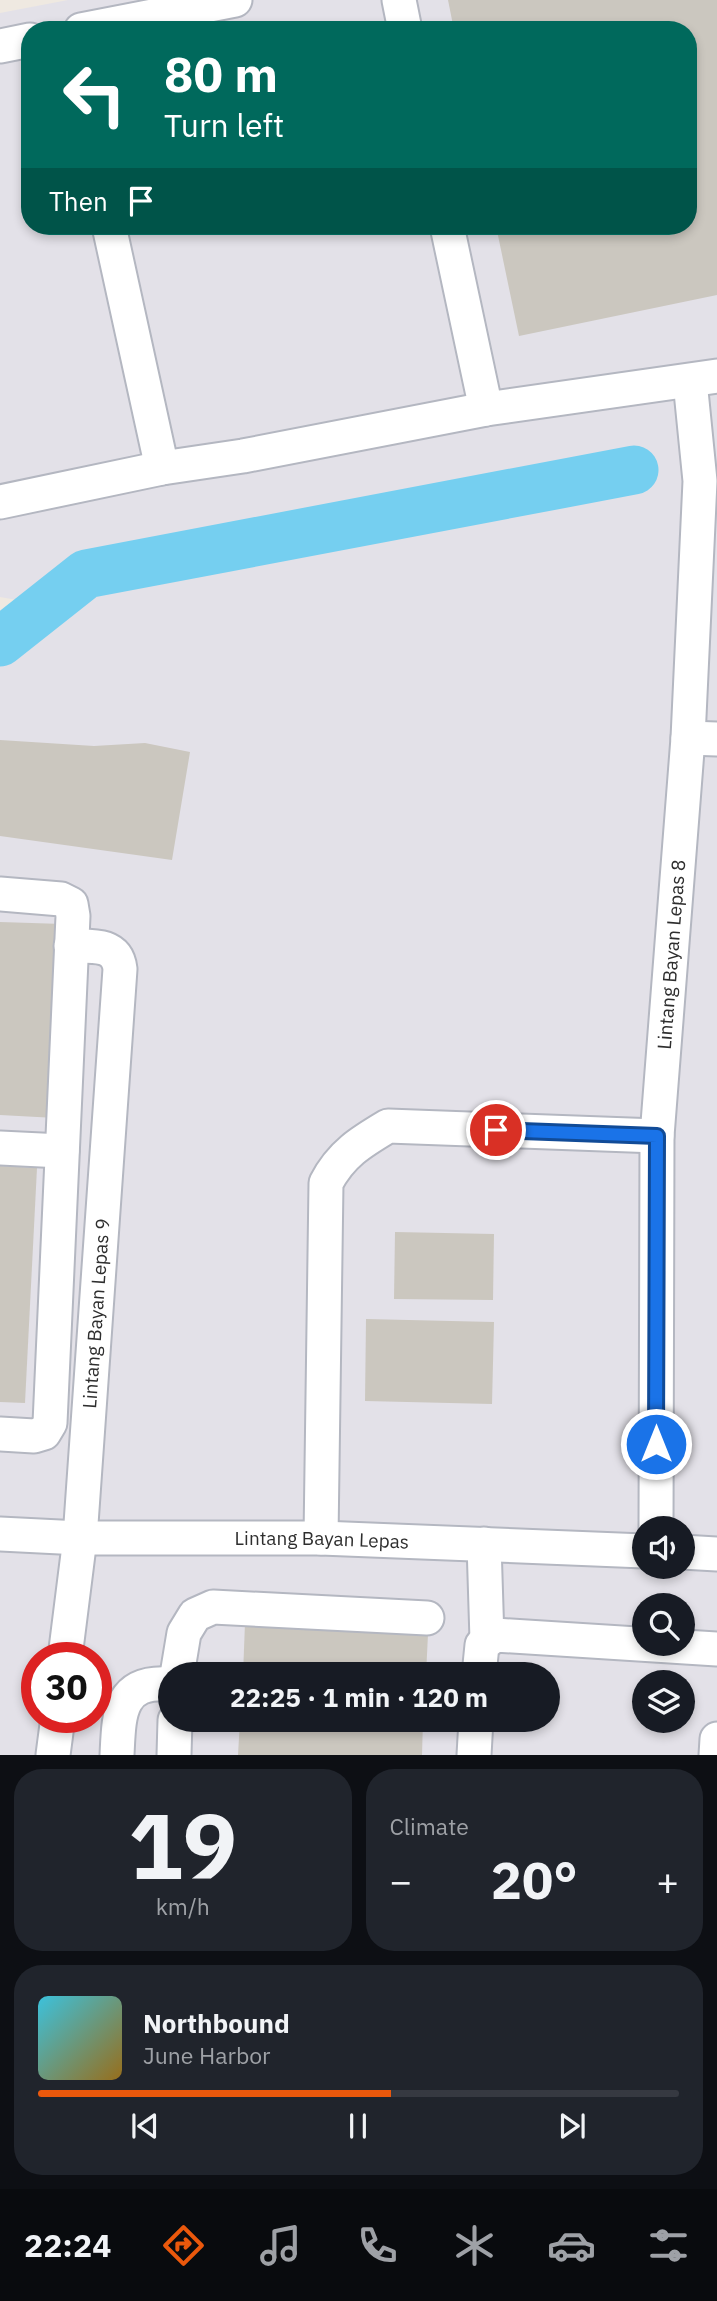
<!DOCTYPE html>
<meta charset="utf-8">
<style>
body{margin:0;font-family:"IBM Plex Sans",sans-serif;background:#20242c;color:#f1f3f6;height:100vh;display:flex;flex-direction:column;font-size:26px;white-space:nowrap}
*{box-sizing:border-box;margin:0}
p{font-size:23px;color:#9ea1a6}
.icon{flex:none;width:38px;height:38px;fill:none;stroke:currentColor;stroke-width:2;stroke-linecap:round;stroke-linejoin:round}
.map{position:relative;height:1755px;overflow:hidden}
.panel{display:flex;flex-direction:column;gap:14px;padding:14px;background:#0d0f14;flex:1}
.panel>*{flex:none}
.banner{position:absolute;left:21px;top:21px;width:676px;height:214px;border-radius:28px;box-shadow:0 4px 10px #0003;background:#00695c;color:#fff;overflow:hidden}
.fabs{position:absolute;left:632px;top:1516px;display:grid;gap:14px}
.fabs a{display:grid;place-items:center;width:63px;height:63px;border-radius:50%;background:#171b24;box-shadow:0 4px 10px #0003;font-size:35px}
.speed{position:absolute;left:21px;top:1642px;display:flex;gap:14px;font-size:35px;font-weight:700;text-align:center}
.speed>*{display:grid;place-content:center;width:91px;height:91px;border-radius:50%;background:#171b24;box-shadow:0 4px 10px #0003;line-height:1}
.speed .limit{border:10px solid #d22;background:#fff;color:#111}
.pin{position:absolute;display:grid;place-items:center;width:60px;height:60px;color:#fff;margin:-30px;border:4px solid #fff;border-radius:50%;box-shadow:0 2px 7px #0007}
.me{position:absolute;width:77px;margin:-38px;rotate:0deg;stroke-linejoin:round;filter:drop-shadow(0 0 5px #0008)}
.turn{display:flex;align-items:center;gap:24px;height:147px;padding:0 28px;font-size:32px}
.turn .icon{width:91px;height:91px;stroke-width:2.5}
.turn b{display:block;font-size:49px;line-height:60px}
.then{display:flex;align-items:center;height:66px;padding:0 28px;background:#0003;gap:14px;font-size:26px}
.big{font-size:52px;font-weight:800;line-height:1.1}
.panel .widget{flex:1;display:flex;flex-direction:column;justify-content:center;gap:10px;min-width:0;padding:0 24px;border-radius:28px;background:#20242c}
.panel .dial{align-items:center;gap:0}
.dial b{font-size:91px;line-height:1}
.song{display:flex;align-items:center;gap:21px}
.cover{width:84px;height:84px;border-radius:10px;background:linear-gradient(135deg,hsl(190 70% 55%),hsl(40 70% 35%))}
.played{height:7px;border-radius:4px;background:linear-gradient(90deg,#ea580c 55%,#363941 55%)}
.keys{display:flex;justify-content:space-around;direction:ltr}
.heat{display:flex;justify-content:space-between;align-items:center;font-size:38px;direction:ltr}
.panel .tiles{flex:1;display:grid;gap:14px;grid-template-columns:1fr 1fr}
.widget:last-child{grid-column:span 2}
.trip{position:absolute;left:158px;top:1662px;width:402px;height:70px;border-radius:35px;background:#171b24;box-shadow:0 4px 10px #0003;font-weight:800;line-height:70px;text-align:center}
.menu{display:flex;height:112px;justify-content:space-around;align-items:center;background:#090b0e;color:#9ea1a6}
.menu .icon{width:49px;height:49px}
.menu .on{color:#ea580c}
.menu b{font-size:32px;color:#f1f3f6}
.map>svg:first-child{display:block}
.industrial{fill:#e3e1e8;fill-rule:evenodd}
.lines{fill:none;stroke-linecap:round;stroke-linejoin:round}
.river{stroke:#75cff0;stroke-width:49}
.building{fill:#cbc7bf}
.minor-casing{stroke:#b4b7c1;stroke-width:37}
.minor{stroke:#fff;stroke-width:33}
.route-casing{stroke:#114b97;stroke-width:18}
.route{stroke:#1a73e8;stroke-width:12}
.labels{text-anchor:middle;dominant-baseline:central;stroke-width:6;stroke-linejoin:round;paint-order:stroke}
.street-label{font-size:19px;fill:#2e2e2e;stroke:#fff}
</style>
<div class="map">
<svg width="717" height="1755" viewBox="0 0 717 1755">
<rect width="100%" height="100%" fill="#efe9e1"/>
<path class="industrial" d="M68,0H717V1755H0V659L64,608L0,597V13ZM30,30H688V226H30ZM644,1528H682V1566H644ZM644,1605H682V1643H644ZM37,1657H96V1717H37ZM170,1675H548V1720H170ZM644,1682H682V1720H644Z"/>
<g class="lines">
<polyline class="river" points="0,642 86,574 634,470"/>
</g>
<g class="building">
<polygon points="448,0 717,0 717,295 519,336 496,226 688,226 688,30 454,30"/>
<polygon points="0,740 94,746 145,743 190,752 172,860 0,836"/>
<polygon points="0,922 63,924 56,1118 0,1115"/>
<polygon points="0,1166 37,1168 25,1403 0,1402"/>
<polygon points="395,1232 494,1234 493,1300 394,1299"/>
<polygon points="366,1319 494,1322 492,1404 365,1401"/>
<polygon points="245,1623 428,1634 426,1675 243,1675"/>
<polygon points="240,1720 423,1720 422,1755 238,1755"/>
</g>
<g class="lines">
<g class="minor-casing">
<g id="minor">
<polyline points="399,0 405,30"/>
<polyline points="81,30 235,0"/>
<polyline points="0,46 30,40"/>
<polyline points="109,226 162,468"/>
<polyline points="447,226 486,409"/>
<polyline points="0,502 162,468 243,456 486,409 717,376"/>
<polyline points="688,738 717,739"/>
<polyline points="0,894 61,899 71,904 73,916 50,1423 44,1433 34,1436 0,1434"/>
<polyline points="0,1148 62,1151"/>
<path id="s1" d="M656,1528L657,1136L688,738L700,481L690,381"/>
<path id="s2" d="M0,1534L80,1538H321L644,1551"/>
<path d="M321,1538L326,1183C341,1154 361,1142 388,1126L657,1136"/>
<polyline points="484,1544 487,1640"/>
<polyline points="682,1552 717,1554"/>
<path id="s3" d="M65,1657L80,1538L120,969C117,943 92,946 71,946"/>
<polyline points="177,1675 184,1633 195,1615 213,1607 427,1618"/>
<polyline points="479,1675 482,1645 495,1635 717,1649"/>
<polyline points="53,1755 58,1717"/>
<path d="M117,1755C119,1715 118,1680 170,1684"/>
<polyline points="174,1755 175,1720"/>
<polyline points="474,1755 476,1720"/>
<polyline points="716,1755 717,1739"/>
</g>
</g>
<use href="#minor" class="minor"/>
</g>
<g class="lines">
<g class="route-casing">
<polyline id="route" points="496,1130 657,1136 656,1444"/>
</g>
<use href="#route" class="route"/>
</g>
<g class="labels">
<g class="street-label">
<text stroke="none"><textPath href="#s1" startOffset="574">Lintang Bayan Lepas 8</textPath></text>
<text stroke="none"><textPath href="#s3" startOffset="345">Lintang Bayan Lepas 9</textPath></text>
<text stroke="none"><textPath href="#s2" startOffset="322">Lintang Bayan Lepas</textPath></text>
</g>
</g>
</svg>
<div class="fabs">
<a><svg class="icon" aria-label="sound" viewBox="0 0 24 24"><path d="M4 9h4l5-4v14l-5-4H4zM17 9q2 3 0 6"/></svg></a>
<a><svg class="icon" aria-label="search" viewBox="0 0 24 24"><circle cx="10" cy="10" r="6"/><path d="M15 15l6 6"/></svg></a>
<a><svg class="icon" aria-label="layers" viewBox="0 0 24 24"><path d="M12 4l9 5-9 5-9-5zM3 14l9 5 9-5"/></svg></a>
</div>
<div class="speed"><div class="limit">30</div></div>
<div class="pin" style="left:496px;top:1130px;background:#d93025"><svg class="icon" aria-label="arrive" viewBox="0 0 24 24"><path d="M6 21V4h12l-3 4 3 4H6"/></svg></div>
<svg class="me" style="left:656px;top:1444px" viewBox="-20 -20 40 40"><circle r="17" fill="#1a73e8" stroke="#fff" stroke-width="3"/><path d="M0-11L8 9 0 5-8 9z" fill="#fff"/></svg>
<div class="trip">22:25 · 1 min · 120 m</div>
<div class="banner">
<div class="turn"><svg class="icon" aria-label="left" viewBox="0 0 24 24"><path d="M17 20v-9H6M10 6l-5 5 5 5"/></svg><div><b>80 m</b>Turn left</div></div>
<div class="then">Then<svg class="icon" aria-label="arrive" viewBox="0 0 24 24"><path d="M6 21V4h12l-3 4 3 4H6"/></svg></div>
</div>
</div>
<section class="panel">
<div class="tiles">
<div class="widget dial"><b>19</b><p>km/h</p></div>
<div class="widget"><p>Climate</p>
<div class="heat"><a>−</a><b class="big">20°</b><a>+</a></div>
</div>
<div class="widget">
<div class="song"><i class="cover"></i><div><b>Northbound</b><p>June Harbor</p></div></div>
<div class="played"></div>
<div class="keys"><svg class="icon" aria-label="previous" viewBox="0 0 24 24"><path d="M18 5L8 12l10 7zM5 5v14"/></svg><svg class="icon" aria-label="pause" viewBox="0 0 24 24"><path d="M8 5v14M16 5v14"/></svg><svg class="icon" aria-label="next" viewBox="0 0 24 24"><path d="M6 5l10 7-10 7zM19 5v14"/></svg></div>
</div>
</div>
</section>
<nav class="menu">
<b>22:24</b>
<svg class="icon on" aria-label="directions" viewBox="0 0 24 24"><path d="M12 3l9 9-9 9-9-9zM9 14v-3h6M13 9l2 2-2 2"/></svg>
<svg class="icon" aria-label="music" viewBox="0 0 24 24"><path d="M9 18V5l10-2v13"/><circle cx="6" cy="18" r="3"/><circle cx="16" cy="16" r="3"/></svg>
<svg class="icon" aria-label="phone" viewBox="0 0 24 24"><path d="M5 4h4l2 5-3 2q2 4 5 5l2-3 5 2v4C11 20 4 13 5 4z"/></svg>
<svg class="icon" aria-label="climate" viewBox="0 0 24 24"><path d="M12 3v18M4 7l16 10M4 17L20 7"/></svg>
<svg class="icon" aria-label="car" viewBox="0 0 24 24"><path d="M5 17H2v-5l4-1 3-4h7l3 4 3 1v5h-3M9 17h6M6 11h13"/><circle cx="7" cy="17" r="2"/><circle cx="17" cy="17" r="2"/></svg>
<svg class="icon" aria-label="filters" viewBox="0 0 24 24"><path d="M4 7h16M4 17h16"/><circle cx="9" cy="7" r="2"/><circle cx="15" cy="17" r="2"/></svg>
</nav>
